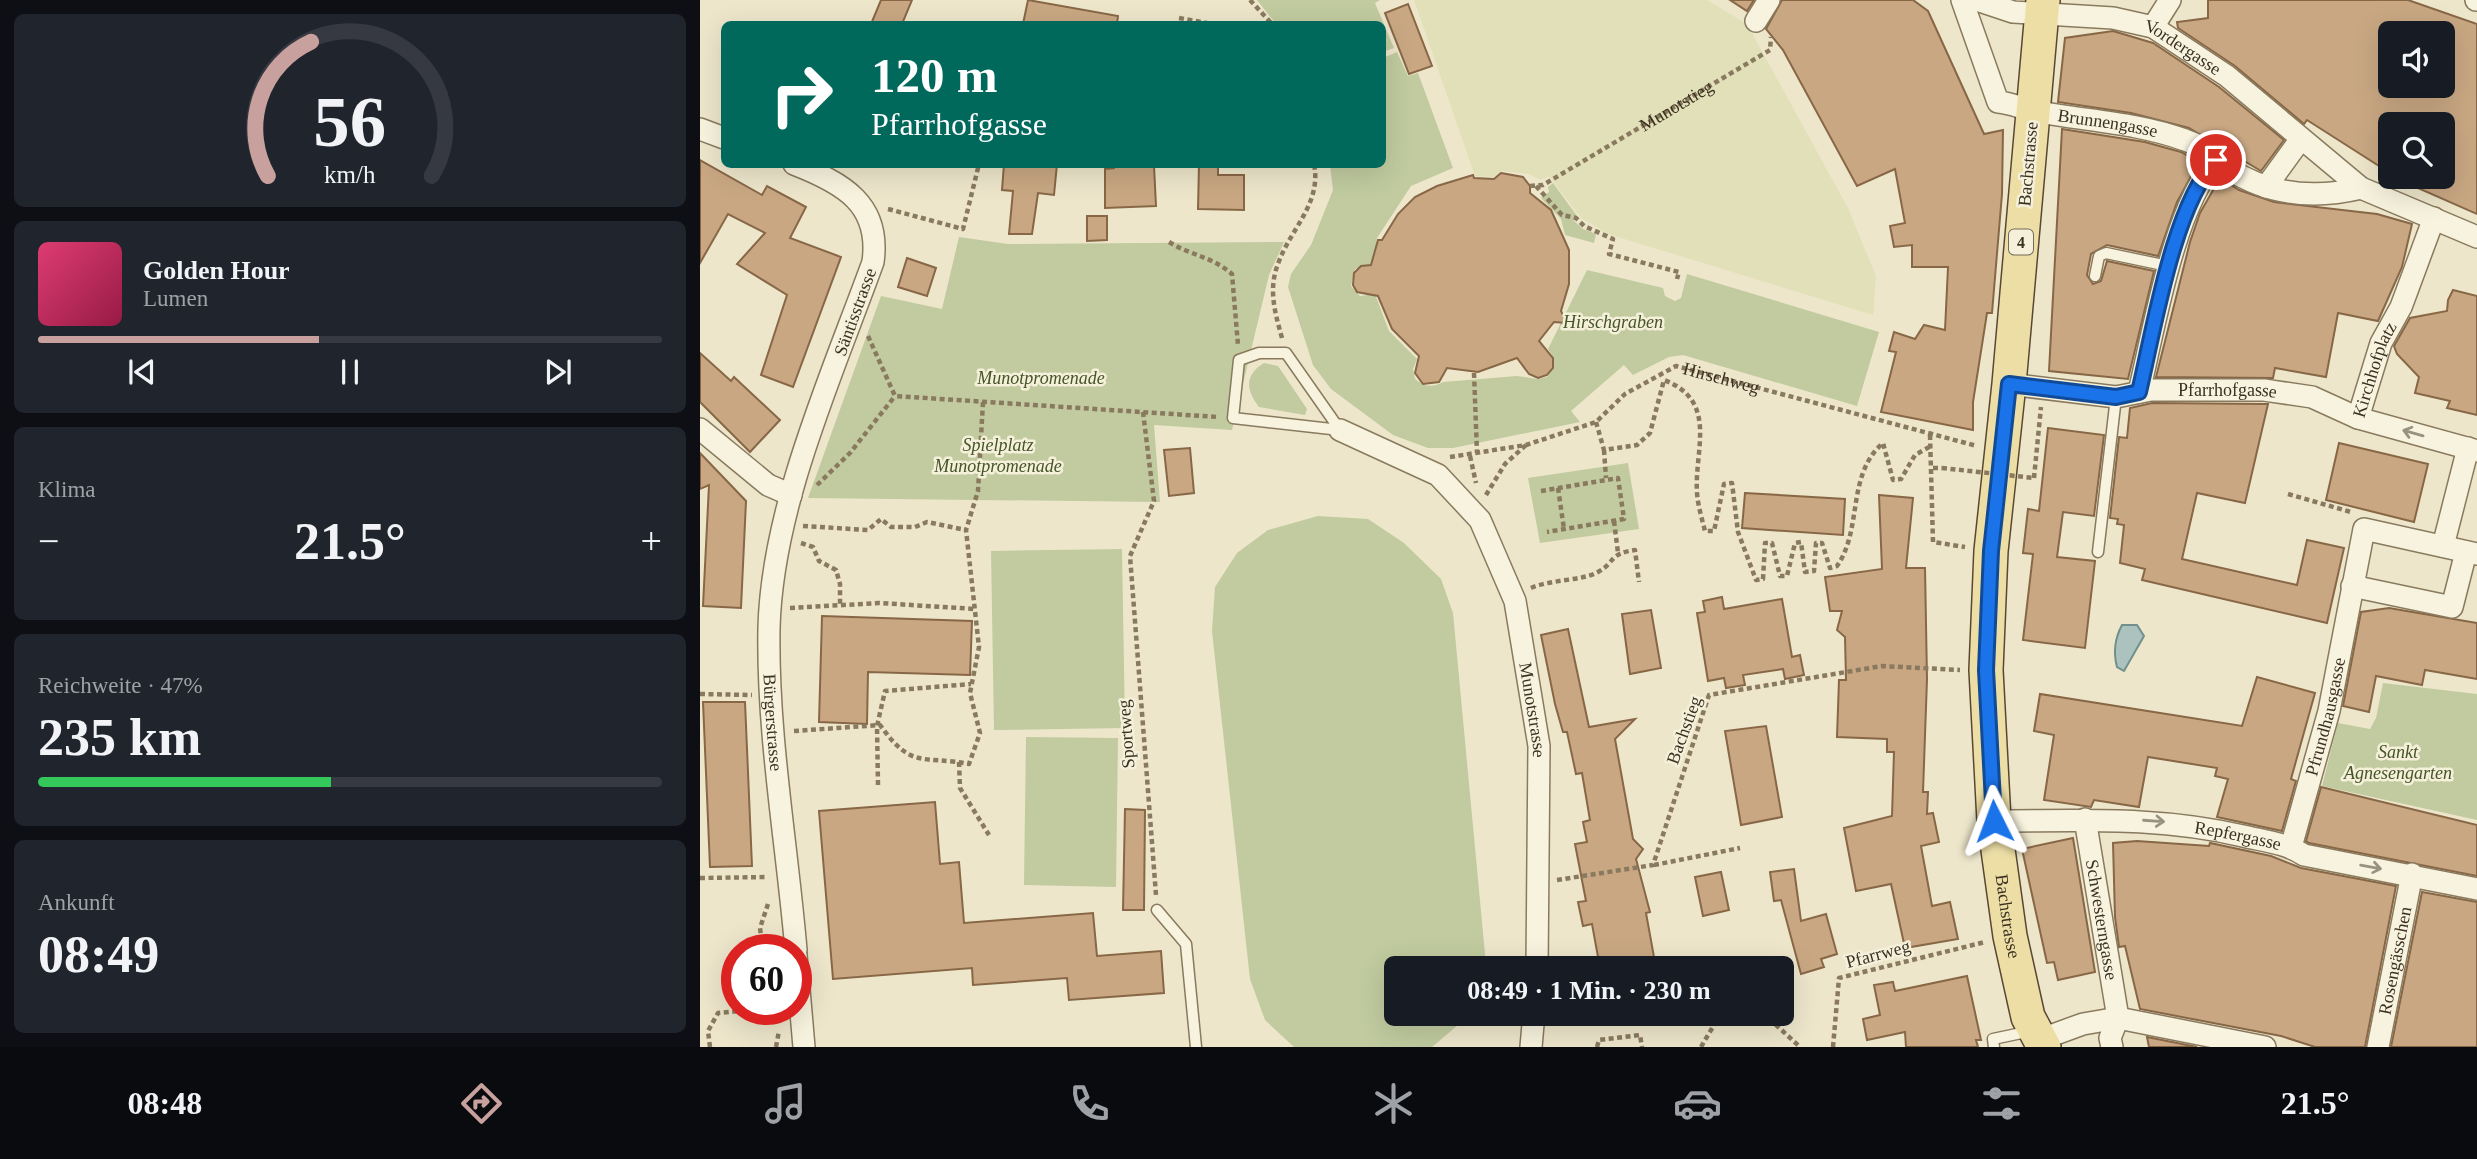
<!DOCTYPE html>
<html lang="de">
<meta charset="utf-8">
<style>
body{margin:0;font-family:"Times New Roman",serif;background:#20242c;color:#f1f3f6;height:100vh;display:flex;flex-direction:column;font-size:26px;white-space:nowrap}
*{box-sizing:border-box;margin:0}
p{font-size:23px;color:#9ea1a6}
.icon{flex:none;width:38px;height:38px;fill:none;stroke:currentColor;stroke-width:2;stroke-linecap:round;stroke-linejoin:round}
.map{position:relative;flex:1;overflow:hidden}
.side{display:flex;flex-direction:column;gap:14px;padding:14px;background:#0d0f14;width:700px}
.side>*{flex:none}
.banner{position:absolute;left:21px;top:21px;width:665px;height:147px;border-radius:10px;box-shadow:0 7px 28px #0002;background:#00695c;color:#fff;overflow:hidden}
.tools{position:absolute;left:1678px;top:21px;display:grid;gap:14px}
.tools a{display:grid;place-items:center;width:77px;height:77px;border-radius:10px;background:#171b24;box-shadow:0 7px 28px #0002;font-size:35px}
.speed{position:absolute;left:21px;top:934px;display:flex;gap:14px;font-size:35px;font-weight:700;text-align:center}
.speed>*{display:grid;place-content:center;width:91px;height:91px;border-radius:50%;background:#171b24;box-shadow:0 7px 28px #0002;line-height:1}
.speed .limit{border:10px solid #d22;background:#fff;color:#111}
.pin{position:absolute;display:grid;place-items:center;width:60px;height:60px;color:#fff;margin:-30px;border:4px solid #fff;border-radius:50%;box-shadow:0 2px 7px #0007}
.me{position:absolute;width:77px;margin:-38px;rotate:357deg;stroke-linejoin:round;filter:drop-shadow(0 0 5px #0008)}
.turn{display:flex;align-items:center;gap:24px;height:147px;padding:0 35px;font-size:32px}
.turn .icon{width:91px;height:91px;stroke-width:2.5}
.turn b{display:block;font-size:49px;line-height:60px}
.big{font-size:52px;font-weight:700;line-height:1.1}
.side .widget{flex:1;display:flex;flex-direction:column;justify-content:center;gap:10px;min-width:0;padding:0 24px;border-radius:10px;background:#20242c}
.side .dial{align-items:center;gap:0}
.dial svg{height:182px;overflow:visible;fill:none;stroke:#363941;stroke-width:7;stroke-linecap:round;text-anchor:middle}
.dial text{fill:#f1f3f6;stroke:none}
.song{display:flex;align-items:center;gap:21px}
.cover{width:84px;height:84px;border-radius:10px;background:linear-gradient(135deg,hsl(340 70% 55%),hsl(340 70% 35%))}
.played{height:7px;border-radius:4px;background:linear-gradient(90deg,#c8a19e 45%,#363941 45%)}
.keys{display:flex;justify-content:space-around;direction:ltr}
.heat{display:flex;justify-content:space-between;align-items:center;font-size:38px;direction:ltr}
.charge{height:10px;border-radius:5px;background:linear-gradient(90deg,#34c759 47%,#363941 0)}
.trip{position:absolute;left:684px;top:956px;width:410px;height:70px;border-radius:10px;background:#171b24;box-shadow:0 7px 28px #0002;font-weight:700;line-height:70px;text-align:center}
.menu{display:flex;height:112px;justify-content:space-around;align-items:center;background:#090b0e;color:#9ea1a6}
.menu .icon{width:49px;height:49px}
.menu .active{color:#c8a19e}
.menu b{font-size:32px;color:#f1f3f6}
main{display:flex;flex:1;min-height:0}
.map>svg:first-child{display:block}
.farmland{fill:#e2e0b8}
.green{fill:#c1cb9f}
.water{fill:#abc2be;stroke:#71908c;stroke-width:2}
.building{fill:#c9a783;stroke:#876746;stroke-width:2;fill-rule:evenodd}
.lines{fill:none;stroke-linecap:round;stroke-linejoin:round}
.lane-casing{stroke:#897a5f;stroke-width:13}
.street-casing{stroke:#897a5f;stroke-width:24}
.primary-casing{stroke:#584833;stroke-width:36}
.path{stroke:#897a5f;stroke-width:4.5;stroke-dasharray:5 3.5;stroke-linecap:butt}
.lane{stroke:#f8f3de;stroke-width:10}
.street{stroke:#f8f3de;stroke-width:21}
.primary{stroke:#eddea6;stroke-width:33}
.path-bridge{stroke:#897a5f;stroke-width:4.5;stroke-dasharray:5 3.5;stroke-linecap:butt}
.oneway{stroke:#9a9280}
.route-casing{stroke:#114b97;stroke-width:18}
.route{stroke:#1a73e8;stroke-width:12}
.labels{text-anchor:middle;dominant-baseline:central;stroke-width:5;stroke-linejoin:round;paint-order:stroke}
.shield{fill:#f5f0da;stroke:#736a59;stroke-width:2}
.shield-label{font-size:16px;font-weight:bold;fill:#3b3122}
.street-label{font-size:18px;fill:#3b3122;stroke:#f5f0da}
.park-label{font-size:18px;font-style:italic;fill:#46562a;stroke:#f5f0da}
</style>
<main>
<section class="side">
<div class="widget dial"><svg viewBox="0 0 100 80">
<path d="M14 69A42 42 0 1 1 86 69"/>
<path d="M14 69A42 42 0 0 1 33 10" stroke="#c8a19e"/>
<text x="50" y="56" font-size="32" font-weight="700">56</text>
<text x="50" y="72" font-size="11">km/h</text>
</svg></div>
<div class="widget">
<div class="song"><i class="cover"></i><div><b>Golden Hour</b><p>Lumen</p></div></div>
<div class="played"></div>
<div class="keys"><svg class="icon" aria-label="previous" viewBox="0 0 24 24"><path d="M18 5L8 12l10 7zM5 5v14"/></svg><svg class="icon" aria-label="pause" viewBox="0 0 24 24"><path d="M8 5v14M16 5v14"/></svg><svg class="icon" aria-label="next" viewBox="0 0 24 24"><path d="M6 5l10 7-10 7zM19 5v14"/></svg></div>
</div>
<div class="widget"><p>Klima</p>
<div class="heat"><a>−</a><b class="big">21.5°</b><a>+</a></div>
</div>
<div class="widget"><p>Reichweite · 47%</p><b class="big">235 km</b><div class="charge"></div></div>
<div class="widget"><p>Ankunft</p><b class="big">08:49</b></div>
</section>
<div class="map">
<svg width="1777" height="1047" viewBox="0 0 1777 1047">
<rect width="100%" height="100%" fill="#ede6cb"/>
<polygon class="farmland" points="714,0 1007,0 1047,24 1148,208 1176,276 1173,315 908,234 881,218 849,176 841,180 829,174 802,171 793,177 775,176"/>
<g class="green">
<polygon points="557,0 680,0 675,3 694,48 683,52 682,24 576,24"/>
<path d="M697,52L708,76L718,73L753,168L711,186L677,238L673,264L655,269L651,286L660,296L675,294L689,331L717,359L713,369L715,379C725,387 732,388 743,382L817,376L837,379L847,377C856,366 856,360 848,349L887,270L963,288L965,296L975,301L981,298L987,274L1179,332L1157,406L983,355L969,357L933,375L924,365L871,411L880,422L753,448H728L693,435L631,389L613,365L588,287L591,274L611,245L633,190L630,165L682,164L683,58Z"/>
<polygon points="853,183 877,216 873,220 883,229 896,234 894,243 865,235 861,219 841,198 849,192 848,187"/>
<polygon points="259,237 308,244 584,242 569,275 532,430 454,425 460,502 108,498 181,296 242,309"/>
<path d="M564,363L578,366L607,409L605,415L559,407C546,390 544,375 564,363Z"/>
<polygon points="928,463 939,529 840,543 828,478"/>
<polygon points="618,516 668,519 704,543 741,579 753,613 785,954 784,968 696,968 696,1013 766,1013 758,1025 732,1047 594,1047 565,1020 550,979 512,631 515,587 537,553 568,530"/>
<polygon points="422,549 425,728 294,730 291,551"/>
<polygon points="1683,683 1777,694 1777,820 1622,786 1638,723 1670,729 1676,718"/>
<polygon points="326,737 418,738 416,887 324,885"/>
</g>
<path class="water" d="M1422,625H1437L1444,636L1424,671L1417,667C1413,652 1415,638 1422,625Z"/>
<g class="building">
<polygon points="181,0 212,0 202,24 171,24"/>
<polygon points="328,0 418,16 417,24 323,24"/>
<polygon points="1030,0 1054,0 1047,11"/>
<polygon points="1082,0 1213,0 1228,11 1284,134 1303,130 1302,194 1292,313 1287,313 1273,402 1273,430 1181,412 1196,352 1189,351 1194,332 1215,339 1224,325 1245,330 1248,267 1212,267 1212,245 1194,247 1190,226 1205,223 1195,169 1157,186 1083,50 1066,29"/>
<path d="M1508,0H1708L1777,24V214L1693,177H1743V124H1690V173L1607,120L1604,124L1535,66L1478,28L1477,22L1508,18ZM1690,33H1743V86H1690Z"/>
<polygon points="708,4 732,66 709,74 685,13"/>
<polygon points="1413,31 1453,43 1519,87 1584,140 1561,171 1489,128 1431,113 1358,102 1365,38"/>
<polygon points="1362,129 1445,142 1481,152 1499,162 1477,202 1458,256 1407,245 1391,254 1387,275 1393,284 1401,281 1407,261 1454,271 1428,379 1349,371"/>
<polygon points="0,160 62,195 67,186 106,207 90,238 141,257 93,387 61,375 87,295 37,264 65,233 28,214 0,263"/>
<polygon points="304,164 357,164 354,195 338,193 332,234 309,234 313,191 302,190"/>
<polygon points="414,164 454,166 456,206 405,208 405,169 414,168"/>
<polygon points="499,164 518,164 518,175 544,175 544,210 498,209"/>
<polygon points="801,173 823,177 830,186 830,193 851,210 869,250 869,284 861,311 867,323 854,322 839,341 853,358 853,368 847,375 838,378 829,374 817,358 778,372 747,368 739,382 723,384 715,373 719,356 692,329 678,296 657,292 653,285 654,273 661,266 671,265 678,240 682,240 698,214 715,197 737,186 773,175 774,178 794,179"/>
<polygon points="1520,178 1539,190 1574,202 1677,214 1712,224 1702,267 1678,321 1638,313 1626,377 1575,368 1573,378 1456,377 1490,242 1500,213"/>
<polygon points="387,216 407,216 407,240 387,241"/>
<polygon points="207,258 236,268 227,296 198,287"/>
<polygon points="1753,290 1777,296 1777,415 1747,408 1750,401 1715,393 1719,377 1697,354 1694,346 1710,318 1747,311 1748,300"/>
<polygon points="0,353 31,381 34,377 80,420 50,452 0,402"/>
<polygon points="1452,403 1568,404 1545,503 1497,493 1482,559 1597,585 1607,540 1644,548 1627,623 1442,580 1445,569 1420,563 1424,525 1417,524 1418,519 1410,518 1419,437 1427,438 1430,408"/>
<polygon points="1348,428 1404,435 1394,516 1363,512 1357,557 1395,561 1385,648 1323,640 1333,554 1323,553 1328,509 1339,511"/>
<polygon points="1639,443 1728,464 1714,522 1626,500"/>
<polygon points="490,448 494,493 469,496 464,450"/>
<polygon points="0,453 46,501 41,608 3,606 9,485 0,489"/>
<polygon points="1045,493 1145,499 1143,535 1042,528"/>
<polygon points="1179,495 1213,498 1206,568 1225,568 1227,679 1223,792 1228,792 1227,814 1233,813 1239,842 1221,846 1232,906 1250,902 1258,939 1205,948 1191,884 1156,891 1144,828 1192,816 1194,752 1187,752 1187,739 1137,737 1139,680 1146,680 1145,637 1137,630 1142,611 1130,611 1125,577 1182,569"/>
<polygon points="1022,597 1024,609 1082,599 1092,657 1100,655 1104,675 1085,679 1083,669 1043,675 1045,685 1026,688 1024,678 1008,681 997,613 1005,612 1003,601"/>
<polygon points="1689,608 1777,623 1777,679 1725,670 1722,685 1676,676 1669,712 1643,706 1661,612"/>
<polygon points="951,610 961,668 930,674 922,614"/>
<polygon points="122,616 272,621 270,675 168,672 167,724 119,722"/>
<polygon points="868,629 889,727 935,719 915,739 933,839 943,849 936,859 950,912 946,913 956,968 900,968 892,924 883,926 878,902 886,901 875,844 887,842 883,822 890,820 882,773 876,774 867,732 863,732 855,704 841,635"/>
<polygon points="1557,677 1615,693 1591,779 1596,781 1582,831 1517,817 1528,779 1515,776 1517,768 1448,757 1439,807 1394,800 1391,807 1344,800 1354,735 1334,731 1340,694 1542,726"/>
<polygon points="3,702 45,702 52,866 10,867"/>
<polygon points="1066,726 1082,817 1041,825 1025,731"/>
<polygon points="1621,787 1777,825 1777,876 1609,843 1606,841"/>
<polygon points="235,802 240,864 259,862 264,923 393,913 397,956 461,951 464,993 369,1000 367,978 273,985 272,968 133,979 119,811"/>
<polygon points="425,809 445,810 444,910 423,910"/>
<polygon points="1373,838 1395,972 1358,980 1354,962 1347,963 1322,849"/>
<polygon points="1437,841 1509,846 1510,843 1571,856 1601,868 1696,886 1665,1047 1615,1047 1581,1036 1440,1009 1425,946 1419,947 1415,917 1413,843"/>
<polygon points="1094,869 1101,921 1126,914 1137,954 1121,959 1124,967 1101,974 1081,900 1074,901 1070,872"/>
<polygon points="1021,872 1029,910 1003,916 995,877"/>
<polygon points="1722,892 1777,902 1777,1047 1691,1047"/>
<polygon points="1267,976 1281,1040 1276,1040 1278,1047 1206,1047 1205,1032 1167,1040 1163,1019 1180,1015 1174,985 1193,982 1195,991"/>
<polygon points="1447,1037 1497,1047 1449,1047"/>
</g>
<g class="lines">
<g class="lane-casing">
<g id="lane">
<polyline points="1395,276 1399,256 1406,253 1468,266"/>
<polygon points="559,353 586,353 640,430 533,418 539,360"/>
<polyline points="1398,552 1416,397"/>
<polyline points="457,910 486,944 496,1047"/>
<polyline points="1294,1047 1293,1039 1331,1031"/>
</g>
</g>
<g class="street-casing">
<g id="street">
<path id="s3" d="M1262,0L1298,102C1311,103 1321,108 1334,111C1385,121 1435,122 1485,140C1504,146 1513,159 1529,169C1569,195 1615,199 1661,188"/>
<path id="s4" d="M1277,0L1313,12L1413,18L1453,27L1527,76L1661,188L1777,237"/>
<polyline points="1776,0 1777,0"/>
<polyline points="1056,21 1069,0"/>
<polyline points="1453,27 1470,0"/>
<polyline points="0,129 24,138"/>
<path id="s5" d="M94,164C143,183 181,204 173,262C132,375 72,507 69,628C67,734 87,844 96,950"/>
<polyline points="1566,187 1600,140"/>
<path id="s6" d="M1309,384L1416,397L1451,390H1564L1612,397L1658,418L1777,451"/>
<path d="M1439,392C1454,329 1474,207 1516,161"/>
<path id="s7" d="M1658,418L1681,343L1701,307L1734,218"/>
<polyline points="0,429 68,485 91,495"/>
<path id="s8" d="M640,430L738,475L780,520L815,601L839,746L837,968"/>
<polyline points="1743,546 1768,448"/>
<polyline points="1652,586 1752,607 1766,552"/>
<path id="s9" d="M1385,819L1418,1018"/>
<path id="s10" d="M1294,821C1381,821 1457,816 1543,836C1564,841 1586,843 1604,855L1777,889"/>
<path id="s11" d="M1591,847L1629,711L1664,529L1777,554"/>
<polyline points="96,955 104,1047"/>
<polyline points="1339,1040 1383,1024 1418,1018 1565,1047"/>
<polyline points="831,1047 834,1013"/>
<polyline points="1412,1047 1410,1038 1418,1018"/>
<path id="s12" d="M1678,1047L1712,874"/>
</g>
</g>
<g class="primary-casing">
<g id="primary">
<path id="s13" d="M1343,0L1309,384L1291,551L1286,670L1294,821L1310,936L1328,1017L1344,1047"/>
</g>
</g>
<g class="path">
<polyline points="550,0 572,24"/>
<polyline points="479,18 512,24"/>
<path id="s1" d="M830,186L843,185L1070,50L1071,37"/>
<polyline points="836,186 862,215 876,218 884,226 913,239 909,254 979,272 977,279"/>
<polyline points="188,209 263,229 279,164"/>
<path d="M469,242C492,256 511,256 532,274L538,345"/>
<polyline points="168,336 195,396 518,417"/>
<path d="M582,338C575,313 568,289 578,264C590,229 622,204 614,164"/>
<polyline points="774,373 777,453"/>
<polyline points="443,412 454,501 430,556 456,895"/>
<path d="M896,422L904,450L937,445L950,433L964,380C1019,401 994,450 997,493C998,506 1002,519 1005,531H1014L1024,484L1032,483L1038,532L1056,580L1063,579L1065,543H1072L1080,576H1087L1095,543L1101,542L1105,572L1114,571L1116,543H1122L1130,568L1137,566C1163,529 1146,475 1183,443L1193,480L1201,479L1215,455L1231,446"/>
<polyline points="1230,435 1233,542 1265,547"/>
<polyline points="904,450 906,478"/>
<polyline points="770,456 776,483"/>
<path id="s2" d="M750,457L826,445L896,422L925,394L976,366L1277,446"/>
<polyline points="1233,468 1242,468"/>
<polyline points="1334,478 1341,407"/>
<polyline points="117,485 150,453 195,396"/>
<polyline points="858,488 864,529"/>
<polyline points="841,491 918,478 924,519 847,532"/>
<polyline points="1588,494 1651,512"/>
<polyline points="786,495 805,464 826,445"/>
<polyline points="914,521 918,553"/>
<polyline points="103,526 168,530 181,519 191,527 215,527 227,522 266,530"/>
<polyline points="101,543 113,547 119,561 136,570 140,584 140,605"/>
<path d="M831,588C852,579 882,581 898,572C916,562 908,554 935,550L939,582"/>
<polyline points="90,608 179,603 275,609"/>
<polyline points="0,694 52,695"/>
<path d="M94,731L180,725C212,770 222,755 269,764L280,733L270,693L279,647L266,530L278,491L283,402"/>
<polyline points="259,762 260,788 289,835"/>
<polyline points="178,785 177,726 185,691 271,684"/>
<polyline points="954,865 1040,848"/>
<polyline points="0,878 68,877"/>
<polyline points="857,880 953,865 1009,695 1182,666 1260,670"/>
<polyline points="63,950 60,928 68,904"/>
<polyline points="1063,1013 1100,1047"/>
<polyline points="10,1047 8,1031 18,1013 39,1011 78,1022"/>
<polyline points="76,1047 79,1031"/>
<polyline points="897,1047 899,1040 940,1035 942,1047"/>
<polyline points="1001,1047 1021,1013"/>
<polyline points="1133,1047 1139,978 1285,942"/>
</g>
<use href="#lane" class="lane"/>
<use href="#street" class="street"/>
<use href="#primary" class="primary"/>
<polyline class="path-bridge" points="1242,468 1334,478"/>
</g>
<defs><path id="oneway-shaft" d="M-6 0H5M1.5-3L5.5 0L1.5 3" fill="none" stroke-width="1.6" stroke-linecap="round" stroke-linejoin="round" transform="scale(1.75)"/></defs>
<g class="oneway">
<use href="#oneway-shaft" transform="translate(1713 433) rotate(-164)"/>
<use href="#oneway-shaft" transform="translate(1454 821) rotate(4)"/>
<use href="#oneway-shaft" transform="translate(1671 867) rotate(10)"/>
</g>
<g class="lines">
<g class="route-casing">
<path id="route" d="M1294,821L1286,670L1291,551L1309,384L1416,397L1439,392C1454,329 1473,207 1516,160"/>
</g>
<use href="#route" class="route"/>
</g>
<g class="labels">
<rect class="shield" x="1309" y="229.5" width="24" height="25" rx="5"/>
<g class="shield-label">
<text x="1321" y="242">4</text>
</g>
<g class="street-label">
<text stroke="none"><textPath href="#s4" startOffset="215">Vordergasse</textPath></text>
<text stroke="none"><textPath href="#s1" startOffset="168">Munotstieg</textPath></text>
<text stroke="none"><textPath href="#s3" startOffset="220">Brunnengasse</textPath></text>
<text transform="translate(1328 164) rotate(-85)">Bachstrasse</text>
<text transform="translate(155 312) rotate(-70)">Säntisstrasse</text>
<text stroke="none"><textPath href="#s7" startOffset="51">Kirchhofplatz</textPath></text>
<text stroke="none"><textPath href="#s2" startOffset="296">Hirschweg</textPath></text>
<text stroke="none"><textPath href="#s6" startOffset="220">Pfarrhofgasse</textPath></text>
<text stroke="none"><textPath href="#s8" startOffset="368">Munotstrasse</textPath></text>
<text stroke="none"><textPath href="#s11" startOffset="135">Pfrundhausgasse</textPath></text>
<text stroke="none"><textPath href="#s5" startOffset="616">Bürgerstrasse</textPath></text>
<text transform="translate(984 730) rotate(-70)">Bachstieg</text>
<text transform="translate(426 734) rotate(-94)">Sportweg</text>
<text stroke="none"><textPath href="#s10" startOffset="245">Repfergasse</textPath></text>
<text stroke="none"><textPath href="#s13" startOffset="920">Bachstrasse</textPath></text>
<text stroke="none"><textPath href="#s9" startOffset="102">Schwesterngasse</textPath></text>
<text transform="translate(1178 954) rotate(-15)">Pfarrweg</text>
<text stroke="none"><textPath href="#s12" startOffset="88">Rosengässchen</textPath></text>
</g>
<g class="park-label">
<text x="913" y="322">Hirschgraben</text>
<text x="341" y="378">Munotpromenade</text>
<text x="298" y="445">Spielplatz<tspan x="298" dy="21">Munotpromenade</tspan></text>
<text x="1698" y="752">Sankt<tspan x="1698" dy="21">Agnesengarten</tspan></text>
</g>
</g>
</svg>
<div class="tools">
<a><svg class="icon" aria-label="sound" viewBox="0 0 24 24"><path d="M4 9h4l5-4v14l-5-4H4zM17 9q2 3 0 6"/></svg></a>
<a><svg class="icon" aria-label="search" viewBox="0 0 24 24"><circle cx="10" cy="10" r="6"/><path d="M15 15l6 6"/></svg></a>
</div>
<div class="speed"><div class="limit">60</div></div>
<div class="pin" style="left:1516px;top:160px;background:#d93025"><svg class="icon" aria-label="arrive" viewBox="0 0 24 24"><path d="M6 21V4h12l-3 4 3 4H6"/></svg></div>
<svg class="me" style="left:1294px;top:821px" viewBox="-20 -20 40 40"><path d="M0-17L14 15 0 8-14 15z" fill="#1a73e8" stroke="#fff" stroke-width="4"/></svg>
<div class="trip">08:49 · 1 Min. · 230 m</div>
<div class="banner">
<div class="turn"><svg class="icon" aria-label="right" viewBox="0 0 24 24"><path d="M7 20v-9h11M14 6l5 5-5 5"/></svg><div><b>120 m</b>Pfarrhofgasse</div></div>
</div>
</div>
</main>
<nav class="menu">
<b>08:48</b>
<svg class="icon active" aria-label="directions" viewBox="0 0 24 24"><path d="M12 3l9 9-9 9-9-9zM9 14v-3h6M13 9l2 2-2 2"/></svg>
<svg class="icon" aria-label="music" viewBox="0 0 24 24"><path d="M9 18V5l10-2v13"/><circle cx="6" cy="18" r="3"/><circle cx="16" cy="16" r="3"/></svg>
<svg class="icon" aria-label="phone" viewBox="0 0 24 24"><path d="M5 4h4l2 5-3 2q2 4 5 5l2-3 5 2v4C11 20 4 13 5 4z"/></svg>
<svg class="icon" aria-label="climate" viewBox="0 0 24 24"><path d="M12 3v18M4 7l16 10M4 17L20 7"/></svg>
<svg class="icon" aria-label="car" viewBox="0 0 24 24"><path d="M5 17H2v-5l4-1 3-4h7l3 4 3 1v5h-3M9 17h6M6 11h13"/><circle cx="7" cy="17" r="2"/><circle cx="17" cy="17" r="2"/></svg>
<svg class="icon" aria-label="filters" viewBox="0 0 24 24"><path d="M4 7h16M4 17h16"/><circle cx="9" cy="7" r="2"/><circle cx="15" cy="17" r="2"/></svg>
<b>21.5°</b>
</nav>
